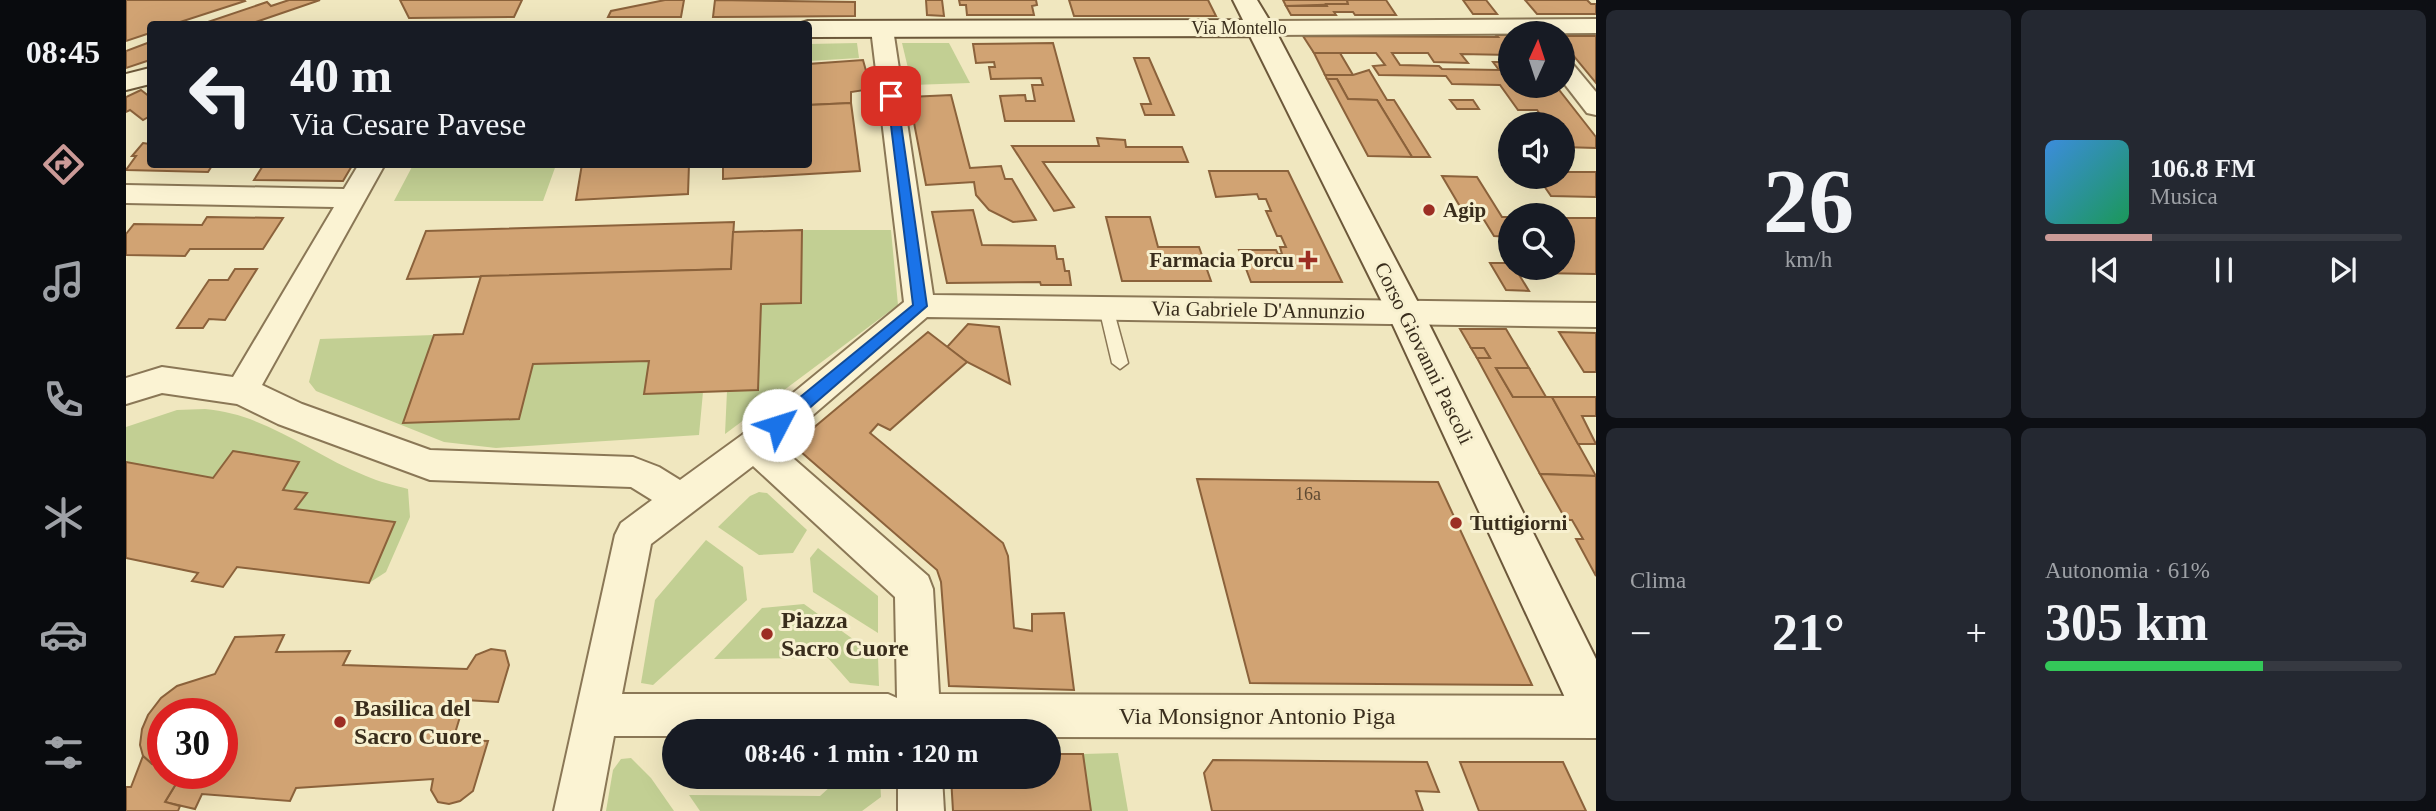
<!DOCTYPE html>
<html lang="it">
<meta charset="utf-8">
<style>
body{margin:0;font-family:Georgia,serif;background:#242831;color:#f1f3f6;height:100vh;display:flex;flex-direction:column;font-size:26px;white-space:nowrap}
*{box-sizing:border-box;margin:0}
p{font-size:23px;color:#9ea1a6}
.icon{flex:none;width:38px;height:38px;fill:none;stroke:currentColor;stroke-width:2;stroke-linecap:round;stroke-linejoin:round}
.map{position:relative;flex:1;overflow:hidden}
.drawer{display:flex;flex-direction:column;gap:10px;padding:10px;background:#0d0f14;width:840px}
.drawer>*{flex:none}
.guide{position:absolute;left:21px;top:21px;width:665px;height:147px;border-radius:7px;box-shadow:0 7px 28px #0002;background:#171b24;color:#f1f3f6;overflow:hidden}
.needle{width:46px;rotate:3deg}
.buttons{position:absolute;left:1372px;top:21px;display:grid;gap:14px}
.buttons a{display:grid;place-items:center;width:77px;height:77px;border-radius:50%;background:#171b24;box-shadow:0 7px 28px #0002;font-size:35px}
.speed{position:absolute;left:21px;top:698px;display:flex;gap:14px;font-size:35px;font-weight:700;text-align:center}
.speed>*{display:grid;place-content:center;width:91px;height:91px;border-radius:50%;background:#171b24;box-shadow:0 7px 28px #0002;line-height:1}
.speed .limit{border:10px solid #d22;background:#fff;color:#111}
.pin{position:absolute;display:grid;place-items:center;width:60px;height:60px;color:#fff;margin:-30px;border-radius:14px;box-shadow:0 4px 10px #0006}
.me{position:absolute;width:77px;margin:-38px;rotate:50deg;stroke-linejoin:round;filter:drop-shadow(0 0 5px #0008)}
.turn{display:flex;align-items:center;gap:24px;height:147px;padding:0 28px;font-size:32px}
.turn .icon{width:91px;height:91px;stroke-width:2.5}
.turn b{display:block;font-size:49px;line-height:60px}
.big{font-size:52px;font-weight:700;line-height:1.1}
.drawer .card{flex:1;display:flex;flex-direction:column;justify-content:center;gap:10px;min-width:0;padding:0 24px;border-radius:10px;background:#242831}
.drawer .dial{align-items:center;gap:0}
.dial b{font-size:91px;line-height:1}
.song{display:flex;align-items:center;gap:21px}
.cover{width:84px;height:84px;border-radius:10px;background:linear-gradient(135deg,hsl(210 70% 55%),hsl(150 70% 35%))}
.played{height:7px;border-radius:4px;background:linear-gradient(90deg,#cb9a97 30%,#363941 30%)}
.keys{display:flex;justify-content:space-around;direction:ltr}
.heat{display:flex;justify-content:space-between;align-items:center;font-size:38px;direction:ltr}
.charge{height:10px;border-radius:5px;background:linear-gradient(90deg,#34c759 61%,#363941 0)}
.drawer .tiles{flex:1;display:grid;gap:10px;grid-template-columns:repeat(2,1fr)}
.trip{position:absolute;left:536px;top:719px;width:399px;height:70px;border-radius:35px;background:#171b24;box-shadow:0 7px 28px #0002;font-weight:700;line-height:70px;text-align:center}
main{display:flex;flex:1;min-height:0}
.tab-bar{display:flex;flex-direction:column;width:126px;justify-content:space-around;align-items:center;background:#090b0e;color:#9ea1a6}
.tab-bar .icon{width:49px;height:49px}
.tab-bar .active{color:#cb9a97}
.tab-bar b{font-size:32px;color:#f1f3f6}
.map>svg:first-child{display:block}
.green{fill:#c2cf93}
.building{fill:#d1a373;stroke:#8b623b;stroke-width:2}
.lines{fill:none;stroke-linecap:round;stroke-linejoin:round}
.service-casing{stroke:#8a7756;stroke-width:3}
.minor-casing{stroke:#8a7756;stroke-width:4}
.secondary-casing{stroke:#6c583a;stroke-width:4}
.service{fill:#fbf3d3;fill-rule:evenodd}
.minor{fill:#fbf3d3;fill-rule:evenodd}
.secondary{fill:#fbf3d3;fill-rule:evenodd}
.route{fill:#1a73e8;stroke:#114b97;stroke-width:2}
.poi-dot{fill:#9c2e23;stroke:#f7f0cf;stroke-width:2.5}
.labels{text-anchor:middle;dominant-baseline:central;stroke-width:6;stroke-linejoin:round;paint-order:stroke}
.far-street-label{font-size:18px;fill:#392d1c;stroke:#f7f0cf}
.number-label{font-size:18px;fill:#5f4a32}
.poi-label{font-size:21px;font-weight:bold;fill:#392d1c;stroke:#f7f0cf;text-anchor:start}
.street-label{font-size:21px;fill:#392d1c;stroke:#f7f0cf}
.near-poi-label{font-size:24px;font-weight:bold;fill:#392d1c;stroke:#f7f0cf;text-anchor:start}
.near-street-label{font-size:24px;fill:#392d1c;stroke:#f7f0cf}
</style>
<main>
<nav class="tab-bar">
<b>08:45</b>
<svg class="icon active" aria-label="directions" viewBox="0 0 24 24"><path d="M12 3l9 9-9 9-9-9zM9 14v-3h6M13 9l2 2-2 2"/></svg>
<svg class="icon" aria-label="music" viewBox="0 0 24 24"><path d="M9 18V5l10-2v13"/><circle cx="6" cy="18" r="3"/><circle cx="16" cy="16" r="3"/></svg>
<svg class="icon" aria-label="phone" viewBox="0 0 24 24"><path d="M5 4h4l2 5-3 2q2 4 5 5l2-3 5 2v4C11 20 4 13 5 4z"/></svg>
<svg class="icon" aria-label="climate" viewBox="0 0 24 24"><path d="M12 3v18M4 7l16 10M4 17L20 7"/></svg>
<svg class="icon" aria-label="car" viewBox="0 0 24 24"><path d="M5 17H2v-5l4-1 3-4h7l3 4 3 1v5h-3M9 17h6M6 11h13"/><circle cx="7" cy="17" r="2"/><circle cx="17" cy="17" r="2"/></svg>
<svg class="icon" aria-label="filters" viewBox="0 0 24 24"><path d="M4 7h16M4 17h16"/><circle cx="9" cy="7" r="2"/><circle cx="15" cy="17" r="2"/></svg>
</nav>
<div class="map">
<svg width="1470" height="811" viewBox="0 0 1470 811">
<rect width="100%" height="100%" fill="#f0e7bf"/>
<g class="green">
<polygon points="731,43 733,58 683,61 683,44"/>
<polygon points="776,43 823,43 844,83 786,85"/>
<polygon points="287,165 287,164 430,165 417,201 268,201"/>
<polygon points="676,230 765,230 772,305 599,434 601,391 632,390 635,304 675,303"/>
<polygon points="308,335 278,423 393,419 407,364 523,361 518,394 577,392 573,435 370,448 318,442 190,391 183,382 194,339"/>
<path d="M79,409C140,414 185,454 240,476C253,482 268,485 282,489L284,517L260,572L243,583L269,522L169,509L181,493L157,490L173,461L107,451L87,478L0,462V427L51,410Z"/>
<polygon points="633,492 641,493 681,530 667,553 633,555 592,527 624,496"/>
<polygon points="580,540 617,567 621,600 527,685 515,683 529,600"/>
<polygon points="692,548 752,596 752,633 687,592 684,558"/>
<polygon points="678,604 752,657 753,686 724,683 702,658 588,659 636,608"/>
<polygon points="992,753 1002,811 965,811 957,754"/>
<polygon points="505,758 525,778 548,811 480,811 487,770 495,759"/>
<polygon points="715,777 754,777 755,797 736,811 574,811 563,795 694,796"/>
</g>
<g class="building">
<polygon points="0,0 118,0 119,1 48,24 24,24 24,33 0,41"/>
<polygon points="163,0 194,0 124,24 76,24 141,2 145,6"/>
<polygon points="274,0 396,0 388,17 283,18"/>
<polygon points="539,0 558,0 555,17 482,17 485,11"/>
<polygon points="589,0 729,2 729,16 587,17"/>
<polygon points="800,0 816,0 818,16 801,15"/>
<polygon points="833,0 910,0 911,5 906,6 908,15 841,15 840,5 834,5"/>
<polygon points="943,0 1082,0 1090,16 948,16"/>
<polygon points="1157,0 1221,0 1222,4 1160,6"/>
<polygon points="1221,0 1260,0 1270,15 1229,15 1227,12 1208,12 1210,15 1165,15 1160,6 1201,6 1200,4 1222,4"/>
<polygon points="1337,0 1360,0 1371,14 1347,14"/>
<polygon points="1399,0 1461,0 1465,4 1470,4 1470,14 1411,14"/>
<polygon points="1370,35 1384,35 1384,55 1335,54 1342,63 1308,62 1302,53 1266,53 1274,65 1313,66 1316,69 1373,70 1367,62 1384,62 1384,86 1430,86 1470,137 1470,148 1437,147 1437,124 1421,124 1411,110 1392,110 1374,85 1326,84 1320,76 1253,75 1247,66 1259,65 1250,53 1188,53 1177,36 1372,37"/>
<polygon points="1437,36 1470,36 1470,83 1437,43"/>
<polygon points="24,42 24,60 0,68 0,51"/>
<polygon points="927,43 948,121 879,121 874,96 899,95 900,101 909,101 906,85 917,85 915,78 865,79 863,67 869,67 868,62 850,63 847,44"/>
<polygon points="1188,53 1214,53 1227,75 1199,75"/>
<polygon points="1008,58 1023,58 1048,115 1019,115 1015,104 1025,104"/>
<polygon points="737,60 745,89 725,92 725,103 682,105 682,64"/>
<polygon points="1243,70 1261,100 1268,100 1304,157 1286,157 1251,100 1222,99 1211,79 1201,79 1199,75 1227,75"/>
<polygon points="1201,79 1211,79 1222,99 1251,100 1286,157 1242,156"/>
<polygon points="15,90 24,97 24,116 17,120 4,110 0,112 0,97"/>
<polygon points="825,95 844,168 875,166 879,179 886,179 910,220 887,222 863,210 850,195 848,182 800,185 783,97"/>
<polygon points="1324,100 1347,100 1353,109 1331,109"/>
<polygon points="725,103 734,171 597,179 597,164 682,164 682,105"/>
<polygon points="971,138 999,140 1000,147 1056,147 1062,162 917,162 948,207 928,211 886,146 973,146"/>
<polygon points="17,143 24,144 24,164 87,164 82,172 0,170 10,156 6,156"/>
<polygon points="138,164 227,164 217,181 128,180"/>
<polygon points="456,164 563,164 562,194 450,200"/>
<polygon points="1083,171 1162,171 1216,282 1125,282 1113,250 1150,250 1152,254 1156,254 1154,247 1160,247 1155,236 1151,236 1140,211 1145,211 1140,199 1133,199 1131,194 1090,197"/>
<polygon points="1437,172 1470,172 1470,197 1425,196 1416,183 1410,183 1405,177 1437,177"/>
<polygon points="1316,176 1351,177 1376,217 1384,217 1384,237 1368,236 1355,215 1339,215"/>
<polygon points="847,210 856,245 929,246 931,259 937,259 939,271 943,271 945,285 915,285 914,282 821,283 806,212"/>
<polygon points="81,217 157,218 137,249 64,249 59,256 0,255 0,234 8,224 76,225"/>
<polygon points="980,217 1024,217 1032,247 1073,247 1085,281 996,281"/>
<polygon points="1437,218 1470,218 1470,274 1410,273 1406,268 1437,268"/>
<polygon points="608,222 605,269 281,279 300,231"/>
<polygon points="676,230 675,303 635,304 632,390 518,394 523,361 407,364 393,419 277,423 308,335 337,334 355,276 605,269 607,232"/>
<polygon points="1364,263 1384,263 1384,268 1389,268 1403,291 1380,290"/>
<polygon points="109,269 131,269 99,320 83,319 77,328 51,328 83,280 102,280"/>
<polygon points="842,324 873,327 884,384 841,362 821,347"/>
<polygon points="1334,329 1380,329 1403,368 1370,368 1387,397 1426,397 1470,476 1414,474 1351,358 1364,358 1358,348 1345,348"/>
<polygon points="802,332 841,362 764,430 752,424 744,433 877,543 882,556 888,628 906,631 906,614 938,613 948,690 823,686 815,582 811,570 667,445"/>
<polygon points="1433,332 1470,333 1470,372 1458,372"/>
<polygon points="1345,348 1358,348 1364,358 1351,358"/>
<polygon points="1370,368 1403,368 1420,397 1387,397"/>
<polygon points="1426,397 1470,397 1470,416 1456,416 1470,444 1452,444"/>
<polygon points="107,451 173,462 157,490 181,493 169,509 269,522 243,583 111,567 97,587 66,581 72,573 0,558 0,462 87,478"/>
<polygon points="1414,474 1470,476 1470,576 1450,539 1457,539 1446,520 1440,520"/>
<polygon points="1071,479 1312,482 1406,685 1124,683"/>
<polygon points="158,635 150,652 224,651 217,665 341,669 350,655 365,649 379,651 383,665 372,702 339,700 327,740 362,741 347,791 334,801 323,804 312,802 305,790 307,779 170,788 164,801 76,794 69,809 39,802 56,774 96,774 96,714 37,714 37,767 26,764 17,756 14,745 16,729 22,715 35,698 51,686 89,674 109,637"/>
<polygon points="922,754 957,754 965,811 827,811 825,777 922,777"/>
<polygon points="17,756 26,764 37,767 37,774 56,774 39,802 54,806 52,811 0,811 0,787 5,787"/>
<polygon points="1087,760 1301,762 1313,792 1290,791 1297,811 1086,811 1078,773"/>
<polygon points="1334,762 1437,762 1460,811 1353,811"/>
</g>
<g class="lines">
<g class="service-casing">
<polygon id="service" points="980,303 987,308 1002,363 994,369 986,363 973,308"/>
</g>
<g class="minor-casing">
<g id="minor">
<polygon points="1470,19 1470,33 1135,35 1127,33 1124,28 1127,23 1135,21"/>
<path d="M756,22L764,24L767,29L807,295L1470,303V327L801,317L652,445L802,576L807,589L813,694L1470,696V738L922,737V732H548V736H488L474,811H428L489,535L495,523L526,500L505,487L304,480L152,424L111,404L36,393L0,404V378L36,367L107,377L208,207L0,203V185L218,189L233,164H259L136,385L176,404L304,450L507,457L533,467L554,480L616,435L778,302L745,29L748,24ZM627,466L769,597L771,698L762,694H496L525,544Z"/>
<polygon points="1437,60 1445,62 1470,92 1470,115 1461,113 1437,82"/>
<polygon points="772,777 816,777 818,811 772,811"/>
</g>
</g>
<g class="secondary-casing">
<g id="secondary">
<polygon points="1107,0 1131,0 1148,28 1297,312 1470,659 1470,735 1453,728 1261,312 1124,36 682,37 682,24 672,24 682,21 1117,20"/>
<polygon points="24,68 24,84 0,90 0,74"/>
</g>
</g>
<use href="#service" class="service"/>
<use href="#minor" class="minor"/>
<use href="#secondary" class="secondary"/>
</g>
<polygon class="route" points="761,93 771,96 801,306 658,430 646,430 644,425 646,420 787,305"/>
<g class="poi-dot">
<circle cx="1303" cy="210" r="7"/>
<path d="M1178.5 249.5h7v7h7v7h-7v7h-7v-7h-7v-7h7z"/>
<circle cx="1330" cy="523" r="7"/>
<circle cx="641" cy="634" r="7"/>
<circle cx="214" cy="722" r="7"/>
</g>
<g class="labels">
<g class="far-street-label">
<text x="1113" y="28">Via Montello</text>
</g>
<g class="number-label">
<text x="1182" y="494">16a</text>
</g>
<g class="poi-label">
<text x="1317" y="210">Agip</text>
<text x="1168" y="260" text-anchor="end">Farmacia Porcu</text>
<text x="1344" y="523">Tuttigiorni</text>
</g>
<g class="street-label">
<text transform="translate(1132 310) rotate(1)">Via Gabriele D'Annunzio</text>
<text transform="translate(1298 353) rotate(64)">Corso Giovanni Pascoli</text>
</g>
<g class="near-poi-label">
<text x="655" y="620">Piazza<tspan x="655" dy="28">Sacro Cuore</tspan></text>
<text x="228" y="708">Basilica del<tspan x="228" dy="28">Sacro Cuore</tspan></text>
</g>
<g class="near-street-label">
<text x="1131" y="716">Via Monsignor Antonio Piga</text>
</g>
</g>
</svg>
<div class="buttons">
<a><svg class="needle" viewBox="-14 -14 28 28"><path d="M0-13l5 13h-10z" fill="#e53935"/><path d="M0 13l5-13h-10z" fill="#9ea1a6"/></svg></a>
<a><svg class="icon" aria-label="sound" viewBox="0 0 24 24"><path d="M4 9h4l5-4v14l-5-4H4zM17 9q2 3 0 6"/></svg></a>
<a><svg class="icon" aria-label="search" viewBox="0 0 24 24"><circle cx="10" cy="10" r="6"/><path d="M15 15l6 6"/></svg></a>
</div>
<div class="speed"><div class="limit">30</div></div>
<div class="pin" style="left:765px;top:96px;background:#d93025"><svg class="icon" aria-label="arrive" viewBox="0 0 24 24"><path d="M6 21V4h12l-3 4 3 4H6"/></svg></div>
<svg class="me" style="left:652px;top:425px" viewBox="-20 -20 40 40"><circle r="19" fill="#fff"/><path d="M0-13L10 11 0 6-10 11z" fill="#1a73e8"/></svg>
<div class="trip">08:46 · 1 min · 120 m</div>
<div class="guide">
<div class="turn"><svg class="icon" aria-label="left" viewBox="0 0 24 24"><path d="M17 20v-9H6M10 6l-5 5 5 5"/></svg><div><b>40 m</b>Via Cesare Pavese</div></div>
</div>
</div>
<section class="drawer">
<div class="tiles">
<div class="card dial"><b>26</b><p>km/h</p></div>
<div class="card">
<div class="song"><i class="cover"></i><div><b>106.8 FM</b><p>Musica</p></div></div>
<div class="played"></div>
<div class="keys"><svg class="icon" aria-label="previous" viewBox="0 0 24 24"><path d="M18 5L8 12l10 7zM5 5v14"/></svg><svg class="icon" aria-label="pause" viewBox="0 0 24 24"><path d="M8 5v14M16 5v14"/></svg><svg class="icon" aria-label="next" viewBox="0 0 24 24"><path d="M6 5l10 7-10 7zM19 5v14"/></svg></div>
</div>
<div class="card"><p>Clima</p>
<div class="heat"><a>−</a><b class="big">21°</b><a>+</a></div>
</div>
<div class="card"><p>Autonomia · 61%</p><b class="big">305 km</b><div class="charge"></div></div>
</div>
</section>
</main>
